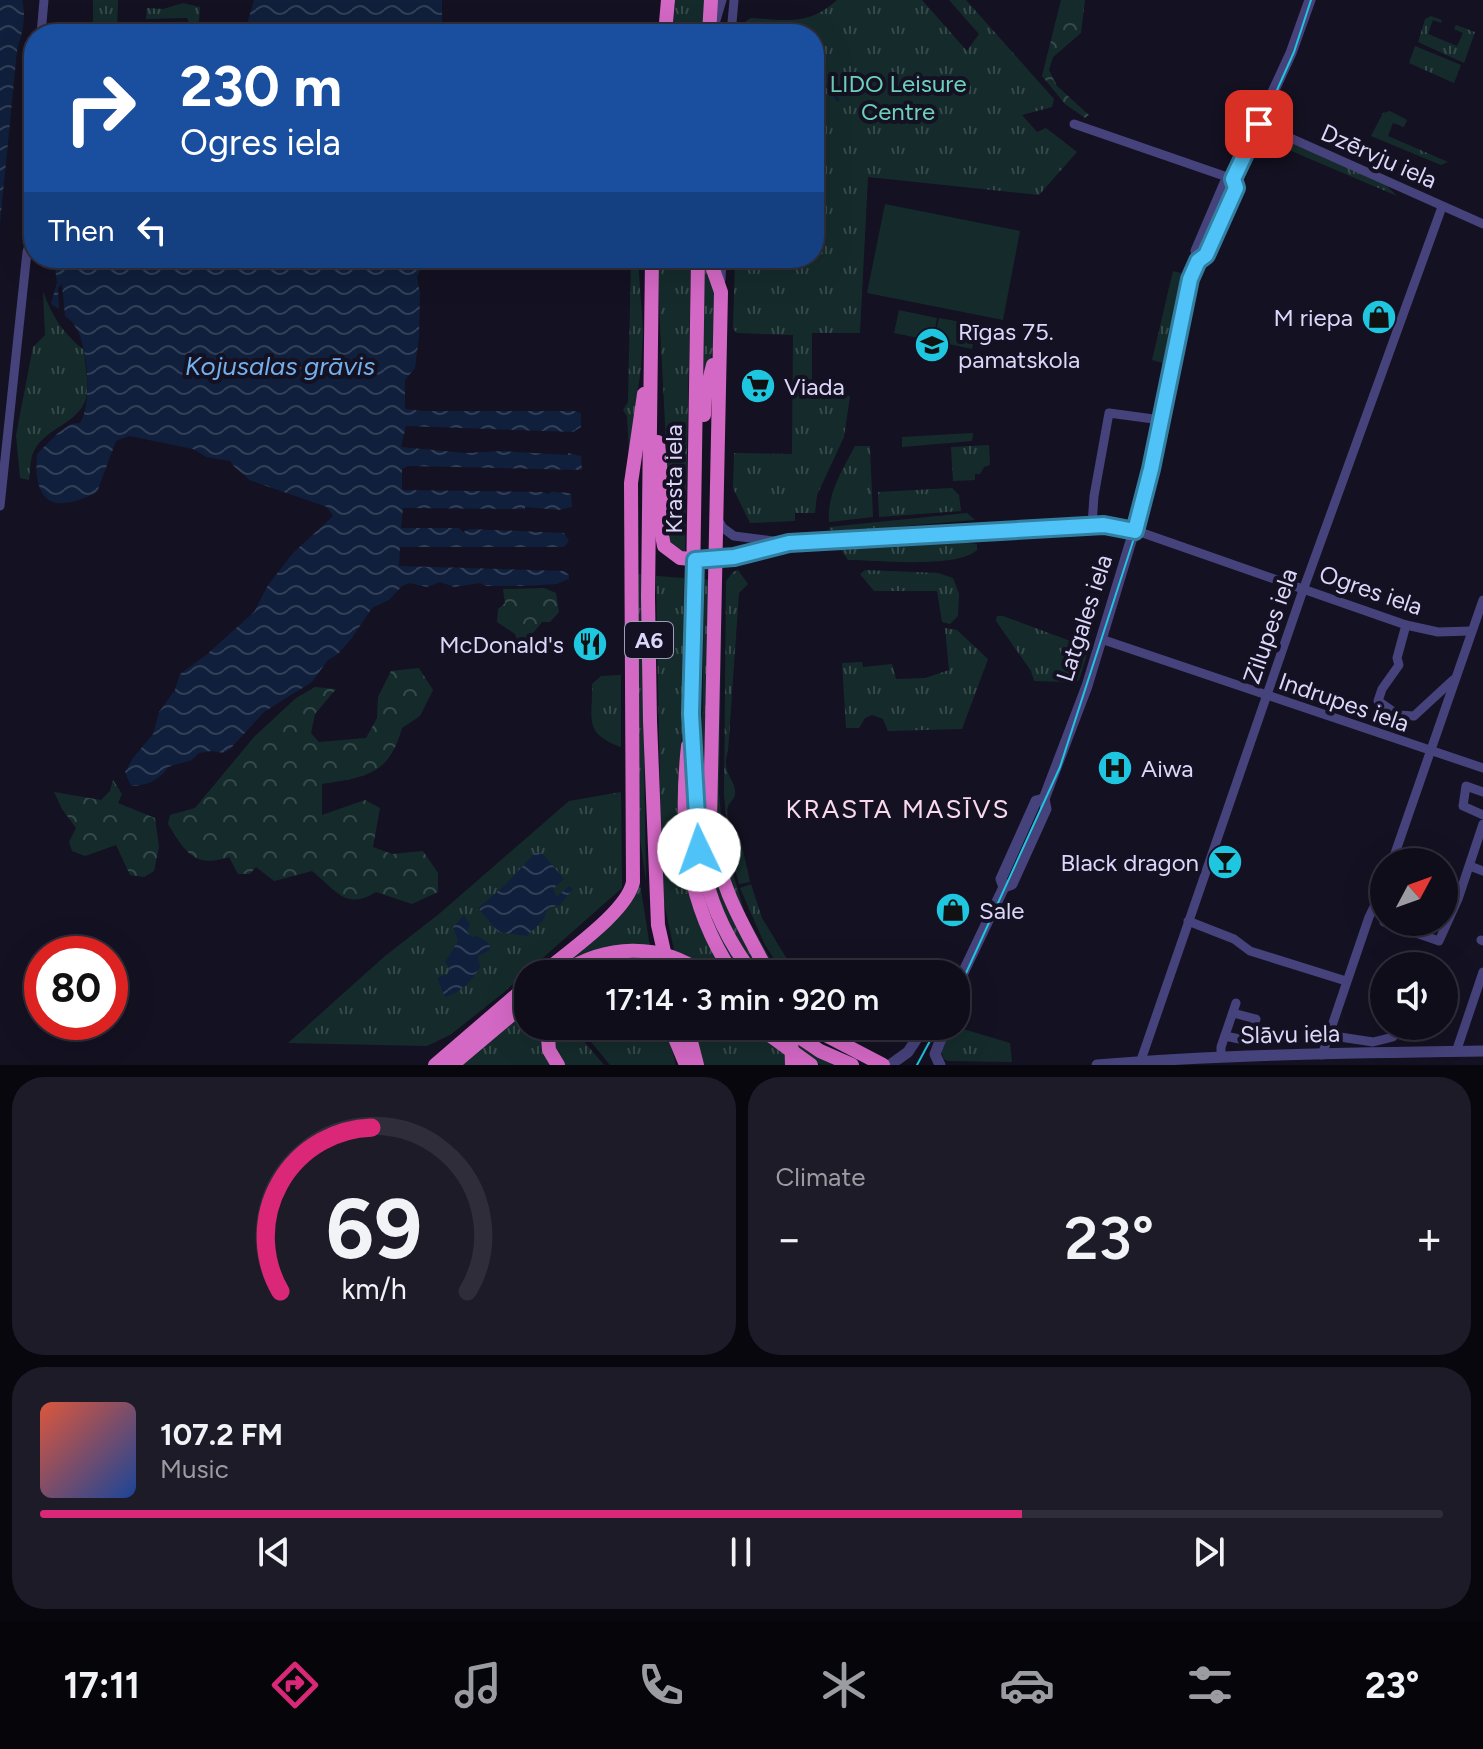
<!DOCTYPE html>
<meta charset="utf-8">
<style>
body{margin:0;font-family:Figtree,sans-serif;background:#1d1b27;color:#f1f3f6;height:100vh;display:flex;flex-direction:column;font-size:30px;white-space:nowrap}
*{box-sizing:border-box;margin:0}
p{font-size:26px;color:#9b9ca2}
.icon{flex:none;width:44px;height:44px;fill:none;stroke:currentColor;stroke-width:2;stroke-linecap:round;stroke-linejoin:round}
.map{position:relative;height:1065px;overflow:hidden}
.sheet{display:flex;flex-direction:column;gap:12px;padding:12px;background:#08070e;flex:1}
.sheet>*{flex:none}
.top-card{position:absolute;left:24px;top:24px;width:800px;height:244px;border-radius:32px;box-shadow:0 8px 32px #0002,0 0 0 2px #2f2d39;background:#1a4fa0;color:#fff;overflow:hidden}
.needle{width:52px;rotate:49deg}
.tools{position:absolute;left:1370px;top:848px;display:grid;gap:16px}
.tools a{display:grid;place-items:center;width:88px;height:88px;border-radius:50%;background:#0f0d1a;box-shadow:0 8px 32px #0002,0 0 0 2px #2f2d39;font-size:40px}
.speed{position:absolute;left:24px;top:936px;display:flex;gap:16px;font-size:40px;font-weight:700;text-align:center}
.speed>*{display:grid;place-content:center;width:104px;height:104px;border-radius:50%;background:#0f0d1a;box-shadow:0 8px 32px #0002,0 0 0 2px #2f2d39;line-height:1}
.speed .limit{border:12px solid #d22;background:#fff;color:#111}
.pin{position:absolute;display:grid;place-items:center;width:68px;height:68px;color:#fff;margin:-34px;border-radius:16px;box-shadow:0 4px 12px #0006}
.me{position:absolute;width:88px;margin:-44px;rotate:357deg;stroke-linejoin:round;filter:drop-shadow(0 0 6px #0008)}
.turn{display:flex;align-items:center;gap:28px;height:168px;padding:0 24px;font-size:36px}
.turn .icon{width:104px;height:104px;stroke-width:2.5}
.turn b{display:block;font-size:56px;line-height:68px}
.then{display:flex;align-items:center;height:76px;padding:0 24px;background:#0003;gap:16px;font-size:30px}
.big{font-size:60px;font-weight:600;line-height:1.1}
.sheet .tile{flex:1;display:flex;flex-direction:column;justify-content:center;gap:12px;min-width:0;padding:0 28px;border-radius:32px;background:#1d1b27}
.sheet .dial{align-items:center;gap:0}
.dial svg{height:208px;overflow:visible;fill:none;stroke:#2f2d39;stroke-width:7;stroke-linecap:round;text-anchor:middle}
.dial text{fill:#f1f3f6;stroke:none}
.song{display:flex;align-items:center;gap:24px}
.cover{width:96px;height:96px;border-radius:12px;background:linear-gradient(135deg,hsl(10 70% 55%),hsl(220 70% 35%))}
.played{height:8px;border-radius:4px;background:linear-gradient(90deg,#db2777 70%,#2f2d39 70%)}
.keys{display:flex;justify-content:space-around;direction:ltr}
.heat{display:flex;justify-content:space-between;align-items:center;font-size:44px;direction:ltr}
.sheet .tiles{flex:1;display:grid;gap:12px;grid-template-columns:1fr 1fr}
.tile:last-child{grid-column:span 2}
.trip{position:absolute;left:514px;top:960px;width:456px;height:80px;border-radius:32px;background:#0f0d1a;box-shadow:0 8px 32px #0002,0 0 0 2px #2f2d39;font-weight:600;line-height:80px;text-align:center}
.menu{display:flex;height:128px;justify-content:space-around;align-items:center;background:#06050a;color:#9b9ca2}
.menu .icon{width:56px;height:56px}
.menu .current{color:#db2777}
.menu b{font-size:36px;color:#f1f3f6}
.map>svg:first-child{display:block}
.grass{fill:url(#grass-tufts)}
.forest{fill:url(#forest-crowns)}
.garden{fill:#152b2b}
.water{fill:url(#water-waves)}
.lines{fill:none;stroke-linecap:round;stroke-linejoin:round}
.stream{stroke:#101f3b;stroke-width:3}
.minor{stroke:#46427b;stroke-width:9}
.tertiary{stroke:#46427b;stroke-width:11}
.trunk{stroke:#d468c5;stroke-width:14}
.tram{stroke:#1ec6df;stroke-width:2}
.trunk-bridge{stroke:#d468c5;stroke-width:14}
.route-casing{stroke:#337fa1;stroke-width:20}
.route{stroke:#4fc3f7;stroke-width:14}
.labels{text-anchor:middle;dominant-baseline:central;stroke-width:8;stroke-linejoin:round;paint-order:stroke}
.shield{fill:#141122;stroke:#a09cb9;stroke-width:2}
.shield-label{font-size:22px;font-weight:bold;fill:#dcd7fa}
.park-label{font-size:24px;fill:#6dd0ba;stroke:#141122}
.street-label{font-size:24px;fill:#dcd7fa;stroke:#141122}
.poi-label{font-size:24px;fill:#dcd7fa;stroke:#141122;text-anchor:start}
.water-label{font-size:26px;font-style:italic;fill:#73b0ec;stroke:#141122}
.neighbourhood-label{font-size:26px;letter-spacing:2px;fill:#fad9ed;stroke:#141122}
</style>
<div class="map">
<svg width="1483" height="1065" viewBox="0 0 1483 1065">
<defs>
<pattern id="grass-tufts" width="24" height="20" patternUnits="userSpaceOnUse" patternTransform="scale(2)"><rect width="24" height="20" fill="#152b2b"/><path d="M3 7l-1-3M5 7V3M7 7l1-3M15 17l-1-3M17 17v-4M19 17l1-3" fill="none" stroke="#36494b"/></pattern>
<pattern id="forest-crowns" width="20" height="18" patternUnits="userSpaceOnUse" patternTransform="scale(2)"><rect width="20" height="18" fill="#152b2b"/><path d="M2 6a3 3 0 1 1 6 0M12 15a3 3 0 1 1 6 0" fill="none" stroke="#36494b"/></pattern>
<pattern id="water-waves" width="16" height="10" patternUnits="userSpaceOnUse" patternTransform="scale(2)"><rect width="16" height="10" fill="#101f3b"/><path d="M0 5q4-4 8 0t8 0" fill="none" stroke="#323f58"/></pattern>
</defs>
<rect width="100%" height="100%" fill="#141122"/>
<g class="grass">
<polygon points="93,0 118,0 117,34 93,34"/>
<polygon points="675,0 705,0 702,34 673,34"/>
<path d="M837,0H922L967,51L979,34L949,0H966L1054,99L1052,107L1022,115L1037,132L1046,128L1077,152L1039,195L868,177L860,333H812V394L850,396L844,437L817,495L815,513H795V521L750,523L733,488L734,453L792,454L793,335L737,333L733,329L735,258H814V34H746V21L751,18C786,20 808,26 837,0Z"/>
<polygon points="183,3 200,7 198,34 189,34 191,28 187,18 146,19 147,8 163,9"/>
<polygon points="1431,16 1442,20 1441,23 1433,20 1428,34 1457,46 1463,33 1454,29 1456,25 1475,32 1464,63 1418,42 1425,19"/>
<polygon points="1415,46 1461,65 1454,83 1409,63"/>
<polygon points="1390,111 1407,120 1404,127 1393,123 1388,136 1448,162 1441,165 1371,136 1383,113"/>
<polygon points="1284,140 1386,185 1397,196 1282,147"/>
<polygon points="631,258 638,258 643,332 641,368 629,452 627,416 623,410 628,402"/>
<path d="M659,258H691L685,553L668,540C663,510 667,479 666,448C664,385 658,322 659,258Z"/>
<polygon points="705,261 715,283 714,346 703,386"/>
<polygon points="1173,271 1181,273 1163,363 1152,360"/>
<path d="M43,291C51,315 64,335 84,350C85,365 90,388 85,401C77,423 47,428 35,449C30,457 30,471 29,480L20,478L16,435L33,347L45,335Z"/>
<polygon points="973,433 972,441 902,447 902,437"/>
<polygon points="989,445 990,465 984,467 980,474 975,474 975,480 953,481 951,447"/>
<path d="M855,446H870L873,517L829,522C827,493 842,471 855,446Z"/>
<polygon points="952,488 959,495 961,511 879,517 878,492"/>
<polygon points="967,513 975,520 834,532 829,529 829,527"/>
<path d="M966,540L968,543L977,544V550C956,569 878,560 848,560L841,550Z"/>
<path d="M738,570L748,584L739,593L728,751C720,775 737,779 735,795C734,799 730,802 728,806C726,813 729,826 730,833L741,841L750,882L739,884L729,845L724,794L726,581L733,572Z"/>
<polygon points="865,570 938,573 953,578 959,594 958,616 950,624 942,622 937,591 874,591 860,574"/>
<polygon points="635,574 641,574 646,881 640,839"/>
<polygon points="656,576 684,578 680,848 689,892 709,920 691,825 746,974 679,974 662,892"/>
<polygon points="704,579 722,584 719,794 724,843 745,914 779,974 759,974 728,925 704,851 702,762"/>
<polygon points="997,616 1003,616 1089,648 1079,680 1075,682 1034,681 1031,671 996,621"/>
<polygon points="945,628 957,630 988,659 962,729 888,731 883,719 872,715 865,718 859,728 846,728 842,663 862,662 863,667 892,664 896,679 925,678 949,670"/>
<path d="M621,675V747C583,733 593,720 592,684L601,676Z"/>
<polygon points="621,792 622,888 503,993 450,1035 427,1046 288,1043 385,956 439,914 569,801"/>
<polygon points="639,877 649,941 660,974 638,974 627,969 584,970 579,972 580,974 549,974"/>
<polygon points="751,884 762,918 796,974 784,974 765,945 740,888"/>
<polygon points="528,992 528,1026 571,1026 604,1065 443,1065"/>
<polygon points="578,1026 666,1026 676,1065 610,1065"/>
<polygon points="693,1026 798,1026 846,1065 821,1065 799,1051 769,1043 800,1065 703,1065"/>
<polygon points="953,1026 1010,1043 1012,1062 948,1061 944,1059 941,1051"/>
</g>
<g class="forest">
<polygon points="1061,0 1085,0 1081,33 1053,57 1049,70 1057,86 1089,115 1085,118 1065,104 1042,76"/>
<polygon points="544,588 556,593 559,612 550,622 542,622 520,649 515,634 497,622 498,609 505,603 503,589"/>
<path d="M419,668L433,690L420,716L402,728C389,775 366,777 322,784V815L365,800L380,808L373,847L392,854L423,851L438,873V892L412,904L376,892C346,911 336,890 312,871L274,881L256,867L250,874H238L229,857C194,869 185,851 168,824L170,815L195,808L254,737L296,698L315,687L336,689L315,714L311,733L319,742L366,738L377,718L378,697L391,671Z"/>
<polygon points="113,780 122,794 118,803 155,818 159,847 154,871 144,877 130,875 116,845 85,856 72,851 69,842 76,828 62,809 54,792 101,800 110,791"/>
</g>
<g class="garden">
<polygon points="885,204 1020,231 1003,320 867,293"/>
<polygon points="899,310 937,318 933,341 894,333"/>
<polygon points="939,318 977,325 972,349 934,341"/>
</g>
<g class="water">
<path d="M0,0H22C27,19 22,32 17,51L0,224Z"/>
<polygon points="254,0 442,0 442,23 436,34 244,34"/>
<path d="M58,258H426L417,277L420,293L419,337L415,368L405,380V409L424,411H574L581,413V427L573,432L406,426L401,447L466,453L501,451L568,455V453L581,456L582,470L408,466L402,469V490L543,492L549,494L552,491C559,494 565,491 571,494L572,507L559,510L525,507V509L403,508L401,528H459L463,532L470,529L564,533L569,541L564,547H400L399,566L564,571L569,575V579L557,584L523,586H486L480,583L454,587L440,582L427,587L410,583L402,586L389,600L372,608L351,639L338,654L328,660L312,682L264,712L230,749L224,753L211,751L199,753L192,760L168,767C160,780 146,786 131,786L125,772L133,758L153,734L159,712L175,690L180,674L206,655L254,612L268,585L293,553L333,516L327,507L249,480C244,473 235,470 230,461L206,457L193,449L129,436L116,441L97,492C53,515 33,503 37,454L58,433L71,424L80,423C92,405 89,344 74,325C72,321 68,319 65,316L62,284L58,288L59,309L51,304L57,282L55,268Z"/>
<polygon points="536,852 543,854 564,879 553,889 557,897 569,886 573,889 560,905 548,908 543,920 527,936 498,932 478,908 503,887"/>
<path d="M464,915L470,924L467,932L472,937L477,936L489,943L490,950L478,956L480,967C471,982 462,992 445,997L437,978L448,974L450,969L445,962L458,941L453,927Z"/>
</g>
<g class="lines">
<polyline class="stream" points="814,71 817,81 829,88 838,100"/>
<g class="minor">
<polyline points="714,27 722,0"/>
<polyline points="41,34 44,0"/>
<polyline points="731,34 734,0"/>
<path d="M34,73C29,96 22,189 34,207"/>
<polyline points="1074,124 1233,179"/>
<polyline points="1259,124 1483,224"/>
<polyline points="721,280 722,258"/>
<polyline points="0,506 27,252 34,228"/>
<polyline points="717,518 723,528 734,536 789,543 1104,525 1137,531 1406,625 1438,632 1471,631"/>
<polyline points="1092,525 1094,496 1109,413 1161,420"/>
<polyline points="715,559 734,557 782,545"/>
<polyline points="1406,625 1397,658 1399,665 1382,689 1378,701 1398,715 1414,716 1453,680"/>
<polyline points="1101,639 1483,768"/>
<polyline points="1483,792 1466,786 1463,806 1483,815"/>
<polyline points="1392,862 1483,600"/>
<polyline points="1470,866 1483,871"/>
<polyline points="1188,921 1234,939 1250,951 1346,981"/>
<polyline points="1384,922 1439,941 1458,899 1483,824"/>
<polyline points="1481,940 1483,941"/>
<polyline points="1327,1035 1373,1042 1393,1037 1396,1026"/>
<polyline points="1225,1036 1249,1041 1256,1019 1233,1013"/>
<polyline points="1456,1052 1483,972"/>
<polyline points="1322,1055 1369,917 1384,887"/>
<polyline points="1221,1057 1221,1047 1236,1003"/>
<polyline points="1141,1060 1301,596 1442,207"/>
</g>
<g class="tertiary">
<polyline points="1198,261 1196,251 1225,183 1233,179 1291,53 1310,0"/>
<polyline points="1004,887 1012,884 1046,809 1044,799 1087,686 1141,508 1190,279 1198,261 1206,255 1236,188 1233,179"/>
<polyline points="956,1004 965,984 962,975 1004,887 1001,879 1036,801 1044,799"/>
<polyline points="890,1065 908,1052 925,1026"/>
<polyline points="940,1065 935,1054 946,1026"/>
<path d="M1097,1065C1225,1054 1355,1053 1483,1051"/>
</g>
<g class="trunk">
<polyline points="665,34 668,0"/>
<polyline points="709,34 711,0"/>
<polyline points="652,258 648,597 650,721 658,925 669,974"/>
<path d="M698,258L691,714C700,815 686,887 753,974"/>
<path d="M709,258L721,292L710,822C718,885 740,920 769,974"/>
<polyline points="704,415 705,397 713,365"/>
<polyline points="658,442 662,487 661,530 664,546 680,558 703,560"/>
<path d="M688,746C679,830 686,903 733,974"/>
<path d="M542,974C566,953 627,912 633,882L631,483L644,394"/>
<polyline points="587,974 612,970 626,974"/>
<polyline points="547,1026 549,1050 558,1065"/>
<polyline points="670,1026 686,1065"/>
<polyline points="687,1026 697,1065"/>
<polyline points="757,1026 811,1065"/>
<polyline points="816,1030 883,1065"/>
<polyline points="435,1065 528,985"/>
<polyline points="452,1065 528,1001"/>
</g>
<g class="tram">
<polyline points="956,995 1060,767 1137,529 1164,421 1193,278 1294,52 1311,0"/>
<polyline points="917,1065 938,1026"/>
</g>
<g class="trunk-bridge">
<path d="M561,974C605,944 660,942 704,974"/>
<polyline points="783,1026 820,1051 852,1065"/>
<polyline points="791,1030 792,1065"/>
</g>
</g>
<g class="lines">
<g class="route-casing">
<polyline id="route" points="699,850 691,714 695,560 734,557 789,543 1104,525 1135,531 1151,469 1190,279 1198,261 1206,255 1236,188 1233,179 1259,124"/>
</g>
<use href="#route" class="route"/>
</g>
<defs>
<g id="shop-disc" transform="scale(1.8)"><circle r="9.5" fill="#1ec6df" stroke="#141122"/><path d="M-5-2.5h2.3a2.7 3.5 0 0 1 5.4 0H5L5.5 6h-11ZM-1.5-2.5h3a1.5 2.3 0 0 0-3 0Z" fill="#111"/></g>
<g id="school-disc" transform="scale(1.8)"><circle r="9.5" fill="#1ec6df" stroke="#141122"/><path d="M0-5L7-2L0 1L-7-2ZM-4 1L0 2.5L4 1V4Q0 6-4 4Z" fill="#111"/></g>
<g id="supermarket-disc" transform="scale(1.8)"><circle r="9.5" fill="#1ec6df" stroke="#141122"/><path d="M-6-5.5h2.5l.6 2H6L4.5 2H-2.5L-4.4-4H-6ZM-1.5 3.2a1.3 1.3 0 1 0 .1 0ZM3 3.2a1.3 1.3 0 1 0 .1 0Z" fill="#111"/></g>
<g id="restaurant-disc" transform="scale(1.8)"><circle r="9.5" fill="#1ec6df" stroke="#141122"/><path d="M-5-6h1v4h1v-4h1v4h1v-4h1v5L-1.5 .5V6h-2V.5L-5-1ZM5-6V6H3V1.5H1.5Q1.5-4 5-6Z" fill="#111"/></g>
<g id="hospital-disc" transform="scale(1.8)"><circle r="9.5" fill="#1ec6df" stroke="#141122"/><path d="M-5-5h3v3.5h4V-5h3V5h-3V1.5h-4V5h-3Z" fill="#111"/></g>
<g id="bar-disc" transform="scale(1.8)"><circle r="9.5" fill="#1ec6df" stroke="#141122"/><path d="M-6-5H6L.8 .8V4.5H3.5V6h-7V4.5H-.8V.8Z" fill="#111"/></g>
</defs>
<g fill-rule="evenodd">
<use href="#shop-disc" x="1379" y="317"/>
<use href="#school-disc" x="932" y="345"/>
<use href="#supermarket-disc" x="758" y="386"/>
<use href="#restaurant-disc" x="590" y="644"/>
<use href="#hospital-disc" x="1115" y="768"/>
<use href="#bar-disc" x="1225" y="862"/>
<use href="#shop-disc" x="953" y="910"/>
</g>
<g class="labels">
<rect class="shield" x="625" y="622" width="48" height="36" rx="6"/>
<g class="shield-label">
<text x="649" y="640">A6</text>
</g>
<g class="park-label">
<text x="898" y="83">LIDO Leisure<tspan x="898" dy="28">Centre</tspan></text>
</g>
<g class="street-label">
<text transform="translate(1379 156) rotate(24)">Dzērvju iela</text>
<text transform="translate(673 479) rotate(-90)">Krasta iela</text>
<text transform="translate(1371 590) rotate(19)">Ogres iela</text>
<text transform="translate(1084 618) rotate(-72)">Latgales iela</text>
<text transform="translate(1270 626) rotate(-71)">Zilupes iela</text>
<text transform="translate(1344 702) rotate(19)">Indrupes iela</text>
<text transform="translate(1290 1034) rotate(-1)">Slāvu iela</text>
</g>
<g class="poi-label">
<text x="1353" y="317" text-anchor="end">M riepa</text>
<text x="958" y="331">Rīgas 75.<tspan x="958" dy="28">pamatskola</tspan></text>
<text x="784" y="386">Viada</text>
<text x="564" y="644" text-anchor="end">McDonald's</text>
<text x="1141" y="768">Aiwa</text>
<text x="1199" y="862" text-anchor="end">Black dragon</text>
<text x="979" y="910">Sale</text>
</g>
<g class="water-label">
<text x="280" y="366">Kojusalas grāvis</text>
</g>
<g class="neighbourhood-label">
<text x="898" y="809">KRASTA MASĪVS</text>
</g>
</g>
</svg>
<div class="tools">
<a><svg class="needle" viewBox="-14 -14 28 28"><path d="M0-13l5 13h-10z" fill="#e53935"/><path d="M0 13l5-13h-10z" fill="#9b9ca2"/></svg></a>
<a><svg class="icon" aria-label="sound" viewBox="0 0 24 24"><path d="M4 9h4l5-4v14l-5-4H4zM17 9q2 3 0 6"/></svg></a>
</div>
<div class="speed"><div class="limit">80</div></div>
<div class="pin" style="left:1259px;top:124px;background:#d93025"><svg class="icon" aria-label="arrive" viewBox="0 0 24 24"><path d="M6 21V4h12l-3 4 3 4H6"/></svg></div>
<svg class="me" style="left:699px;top:850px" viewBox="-20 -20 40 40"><circle r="19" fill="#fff"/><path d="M0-13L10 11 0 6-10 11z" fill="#4fc3f7"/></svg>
<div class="trip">17:14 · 3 min · 920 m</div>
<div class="top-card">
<div class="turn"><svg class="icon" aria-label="right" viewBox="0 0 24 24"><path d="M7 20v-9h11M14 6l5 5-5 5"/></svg><div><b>230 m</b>Ogres iela</div></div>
<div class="then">Then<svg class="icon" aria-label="left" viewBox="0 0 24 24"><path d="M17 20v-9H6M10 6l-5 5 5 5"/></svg></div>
</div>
</div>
<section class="sheet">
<div class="tiles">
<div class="tile dial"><svg viewBox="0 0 100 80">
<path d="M14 69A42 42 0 1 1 86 69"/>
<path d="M14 69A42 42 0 0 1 49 6" stroke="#db2777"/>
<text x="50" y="56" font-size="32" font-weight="700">69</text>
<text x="50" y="72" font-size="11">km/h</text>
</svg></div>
<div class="tile"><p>Climate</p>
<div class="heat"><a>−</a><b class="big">23°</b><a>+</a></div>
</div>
<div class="tile">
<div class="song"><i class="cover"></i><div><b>107.2 FM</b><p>Music</p></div></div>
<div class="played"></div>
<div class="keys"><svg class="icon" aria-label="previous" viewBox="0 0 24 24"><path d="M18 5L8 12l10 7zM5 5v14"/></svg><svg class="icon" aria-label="pause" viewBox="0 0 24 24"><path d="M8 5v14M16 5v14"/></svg><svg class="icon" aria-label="next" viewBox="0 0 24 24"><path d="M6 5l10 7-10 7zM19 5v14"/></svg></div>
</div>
</div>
</section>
<nav class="menu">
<b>17:11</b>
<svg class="icon current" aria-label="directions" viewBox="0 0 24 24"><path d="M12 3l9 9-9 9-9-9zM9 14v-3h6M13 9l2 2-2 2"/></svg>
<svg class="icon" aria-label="music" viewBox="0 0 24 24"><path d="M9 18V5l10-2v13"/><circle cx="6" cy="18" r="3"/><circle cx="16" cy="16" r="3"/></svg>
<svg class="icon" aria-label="phone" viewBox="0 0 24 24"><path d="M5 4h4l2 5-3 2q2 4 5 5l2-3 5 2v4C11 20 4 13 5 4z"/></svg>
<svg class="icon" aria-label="climate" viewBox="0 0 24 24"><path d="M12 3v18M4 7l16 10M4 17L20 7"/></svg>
<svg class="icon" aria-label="car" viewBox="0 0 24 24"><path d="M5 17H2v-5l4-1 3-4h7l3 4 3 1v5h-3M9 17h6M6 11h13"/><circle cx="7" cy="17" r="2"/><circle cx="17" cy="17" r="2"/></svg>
<svg class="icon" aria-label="filters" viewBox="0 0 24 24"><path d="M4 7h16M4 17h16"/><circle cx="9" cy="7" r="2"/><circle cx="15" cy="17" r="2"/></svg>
<b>23°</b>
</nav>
